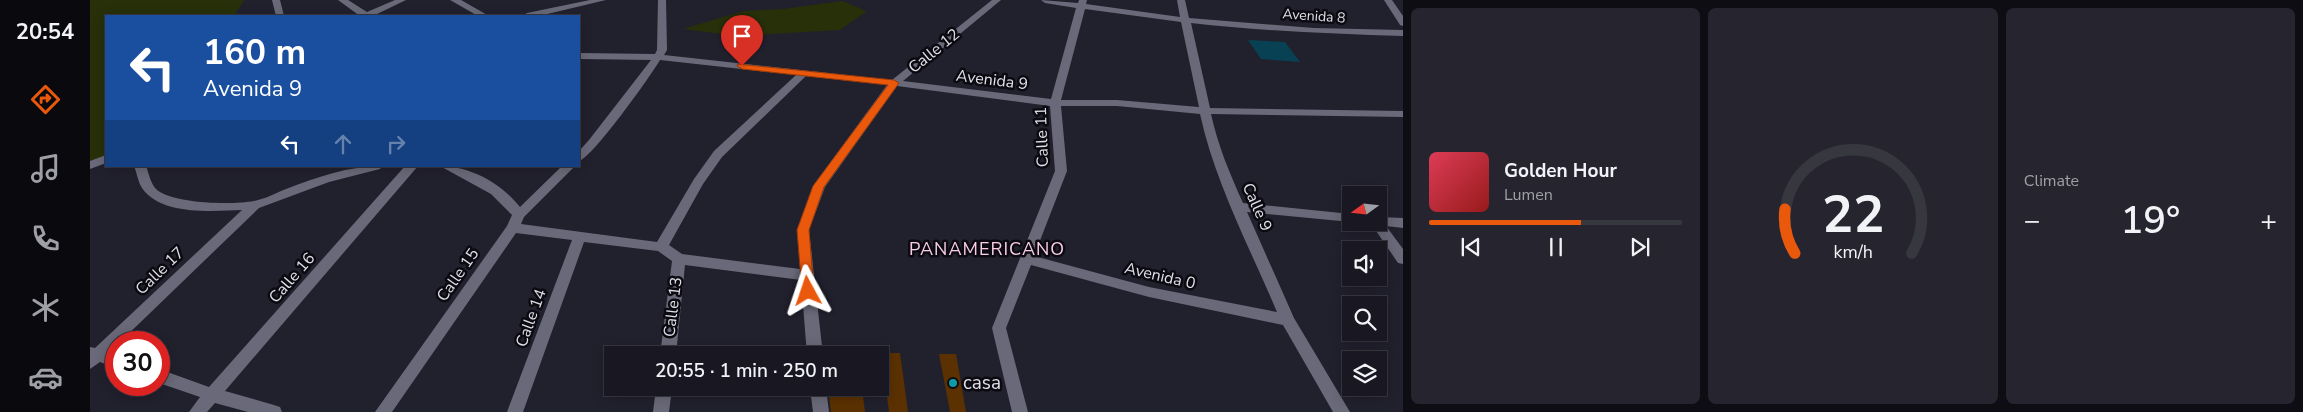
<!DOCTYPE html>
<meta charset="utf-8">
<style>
body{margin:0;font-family:"Nunito Sans",sans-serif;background:#26252f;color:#f1f3f6;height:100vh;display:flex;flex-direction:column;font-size:19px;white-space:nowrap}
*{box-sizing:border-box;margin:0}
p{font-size:16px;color:#9fa0a5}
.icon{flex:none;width:28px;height:28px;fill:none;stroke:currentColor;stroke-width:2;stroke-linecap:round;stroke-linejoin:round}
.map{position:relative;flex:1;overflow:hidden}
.details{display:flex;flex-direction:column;gap:8px;padding:8px;background:#0e0d13;width:900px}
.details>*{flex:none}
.guide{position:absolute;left:15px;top:15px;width:475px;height:152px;border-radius:0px;box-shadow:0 2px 12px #0003,0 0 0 1px #373740;background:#1a4fa0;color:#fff;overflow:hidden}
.needle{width:32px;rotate:255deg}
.controls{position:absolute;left:1252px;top:186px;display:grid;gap:10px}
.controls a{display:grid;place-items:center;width:45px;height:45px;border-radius:0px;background:#191822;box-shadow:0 2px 12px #0003,0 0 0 1px #373740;font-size:25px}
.speed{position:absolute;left:15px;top:331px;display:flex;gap:10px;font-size:25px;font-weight:700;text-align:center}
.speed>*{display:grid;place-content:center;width:65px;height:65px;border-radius:50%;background:#191822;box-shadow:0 2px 12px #0003,0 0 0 1px #373740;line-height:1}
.speed .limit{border:8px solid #d22;background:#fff;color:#111}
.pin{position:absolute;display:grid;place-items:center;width:42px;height:42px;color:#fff;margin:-51px -21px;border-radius:50% 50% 50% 0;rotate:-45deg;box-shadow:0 0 5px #0007}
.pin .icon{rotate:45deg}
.me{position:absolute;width:55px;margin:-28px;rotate:355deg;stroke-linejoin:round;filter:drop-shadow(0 0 4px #0008)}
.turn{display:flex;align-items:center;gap:18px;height:105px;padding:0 15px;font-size:22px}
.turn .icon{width:65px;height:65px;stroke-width:2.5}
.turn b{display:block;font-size:35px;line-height:42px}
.lanes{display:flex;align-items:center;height:48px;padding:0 15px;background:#0003;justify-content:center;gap:25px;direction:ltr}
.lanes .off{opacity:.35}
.big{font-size:38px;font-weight:600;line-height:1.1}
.details .tile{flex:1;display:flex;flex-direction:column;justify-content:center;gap:8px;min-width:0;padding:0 18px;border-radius:8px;background:#26252f}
.details .dial{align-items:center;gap:0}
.dial svg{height:130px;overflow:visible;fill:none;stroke:#373740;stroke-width:7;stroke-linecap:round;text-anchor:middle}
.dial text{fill:#f1f3f6;stroke:none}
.song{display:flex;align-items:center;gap:15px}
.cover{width:60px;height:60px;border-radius:8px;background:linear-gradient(135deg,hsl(350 70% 55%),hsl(0 70% 35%))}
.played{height:5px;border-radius:2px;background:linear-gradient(90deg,#ea580c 60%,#373740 60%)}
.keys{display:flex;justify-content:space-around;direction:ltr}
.heat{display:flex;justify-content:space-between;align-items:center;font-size:28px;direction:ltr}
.details .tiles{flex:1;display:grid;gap:8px;grid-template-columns:repeat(3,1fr)}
.trip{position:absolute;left:514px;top:346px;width:285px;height:50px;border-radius:0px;background:#191822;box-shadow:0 2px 12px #0003,0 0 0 1px #373740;font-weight:600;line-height:50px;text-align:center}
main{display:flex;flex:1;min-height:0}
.dock{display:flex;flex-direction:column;width:90px;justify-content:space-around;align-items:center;background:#0a0a0e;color:#9fa0a5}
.dock .icon{width:35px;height:35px}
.dock .selected{color:#ea580c}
.dock b{font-size:22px;color:#f1f3f6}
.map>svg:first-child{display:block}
.green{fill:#28300a}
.water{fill:#084153}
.building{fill:#5b3101}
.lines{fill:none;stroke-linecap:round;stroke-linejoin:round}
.street{fill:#6a6979;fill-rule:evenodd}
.route{fill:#ea580c;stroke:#983908}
.culture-dot{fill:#0f9aa8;stroke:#0b0a10;stroke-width:2}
.labels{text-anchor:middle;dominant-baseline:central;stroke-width:5;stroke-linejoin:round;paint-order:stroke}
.far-street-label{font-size:14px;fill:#e0dfe9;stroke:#0b0a10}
.street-label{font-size:16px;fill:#e0dfe9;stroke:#0b0a10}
.neighbourhood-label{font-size:18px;letter-spacing:1px;fill:#f9cde9;stroke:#0b0a10}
.near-poi-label{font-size:19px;fill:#e0dfe9;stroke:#0b0a10;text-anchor:start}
</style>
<main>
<nav class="dock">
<b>20:54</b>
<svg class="icon selected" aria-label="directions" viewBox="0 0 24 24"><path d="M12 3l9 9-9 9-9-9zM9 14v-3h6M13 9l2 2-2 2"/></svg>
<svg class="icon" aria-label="music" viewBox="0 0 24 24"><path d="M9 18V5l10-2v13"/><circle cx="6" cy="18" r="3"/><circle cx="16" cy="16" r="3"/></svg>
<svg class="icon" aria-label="phone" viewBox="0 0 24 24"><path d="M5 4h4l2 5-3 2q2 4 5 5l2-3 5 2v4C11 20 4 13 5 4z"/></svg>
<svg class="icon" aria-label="climate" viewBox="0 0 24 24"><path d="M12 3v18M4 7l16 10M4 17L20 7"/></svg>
<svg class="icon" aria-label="car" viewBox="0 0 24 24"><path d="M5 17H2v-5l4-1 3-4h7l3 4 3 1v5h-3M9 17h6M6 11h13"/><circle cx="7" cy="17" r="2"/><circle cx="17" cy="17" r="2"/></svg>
</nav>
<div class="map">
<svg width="1313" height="412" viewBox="0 0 1313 412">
<rect width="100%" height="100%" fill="#21202d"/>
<g class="green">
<polygon points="0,0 154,0 144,16 16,16 16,156 0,161"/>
<polygon points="752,1 777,11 750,30 648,36 593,29 653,11 693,9"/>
</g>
<polygon class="water" points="1158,40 1195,42 1210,62 1171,59"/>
<g class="building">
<polygon points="790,353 810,353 818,412 799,412 795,381 790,381"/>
<polygon points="849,354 866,354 876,412 860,412"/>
<polygon points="738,388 772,388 775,412 741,412"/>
</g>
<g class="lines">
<g class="street">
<polygon points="182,0 190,0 194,16 186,16"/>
<polygon points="248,0 258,0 277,12 305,0 316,0 283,16 270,16"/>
<polygon points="360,0 371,0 399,16 388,16"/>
<polygon points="500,0 516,0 449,16 432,16 437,13"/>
<path d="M568,0H576L577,50L574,55L802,80L902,0H911L813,81L961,99L986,8L955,3L951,0L988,3L989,0H997L996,4L1090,17L1087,0H1095L1099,18L1224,28L1313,30V36C1242,34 1171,31 1101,23L1120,108L1313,111V117L1121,114C1128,146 1140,174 1153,203L1261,214V222L1157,212L1204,318L1260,412H1243L1193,325L1059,297L941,265L916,328L938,412H922L902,328L965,171L960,106L807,86L735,187L719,230L733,355H717L711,280L595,265L586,355H570L582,261L568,251L494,242L433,412H417L482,240L426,233L302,412H285L417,226L422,215L401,194L350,166C380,166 411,183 430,207L472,166H485L434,217L431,224L567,242L604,179L624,151L706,75L570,60C560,77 503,157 489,161V151L499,140L561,60L489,59V53L565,54L567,50ZM995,9L1091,22L1109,107L1027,100H971ZM716,76L797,85L723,186L707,230L710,269L592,254L579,245L613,184L632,157ZM971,106H1027L1110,114C1125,183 1160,248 1187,312L1059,287L944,256L977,171Z"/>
<polygon points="1294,0 1302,0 1313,16 1313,26 1310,25"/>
<polygon points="16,155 16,163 0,169 0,161"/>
<path d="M44,166H56C59,174 61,185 67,190C85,204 142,205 164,201C175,199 186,193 196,189C228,177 258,166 292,166L290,169L239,182L169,208L30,342H26V346L19,353L26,355V368L10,362L0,369V347L5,348L152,210C123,211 71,216 52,188C48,182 47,173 44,166Z"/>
<polygon points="315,166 328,166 135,391 184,405 190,407 192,412 158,412 125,403 117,412 99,412 110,397 69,383 69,369 119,387"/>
<polygon points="1289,217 1313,218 1313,228 1296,226 1313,249 1313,264 1308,263 1280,222 1289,222"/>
<polygon points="566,388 582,388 579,412 563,412"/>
<polygon points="720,388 736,388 739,412 723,412"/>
</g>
</g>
<polygon class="route" points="648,64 804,80 809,83 734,187 719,230 724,291 718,296 712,291 707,230 723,186 798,85 652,69 647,66"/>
<circle class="culture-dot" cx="863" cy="383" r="5"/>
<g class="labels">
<g class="far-street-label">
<text transform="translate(1224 16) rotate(4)">Avenida 8</text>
</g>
<g class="street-label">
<text transform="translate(844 51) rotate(-39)">Calle 12</text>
<text transform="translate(902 80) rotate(7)">Avenida 9</text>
<text transform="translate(952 137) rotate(-92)">Calle 11</text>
<text transform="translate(1167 207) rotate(66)">Calle 9</text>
<text transform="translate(70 271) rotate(-44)">Calle 17</text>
<text transform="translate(368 275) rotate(-55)">Calle 15</text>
<text transform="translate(1070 276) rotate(13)">Avenida 0</text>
<text transform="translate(202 278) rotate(-49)">Calle 16</text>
<text transform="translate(583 307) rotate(-83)">Calle 13</text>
<text transform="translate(441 318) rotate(-70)">Calle 14</text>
</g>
<g class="neighbourhood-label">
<text x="897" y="249">PANAMERICANO</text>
</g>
<g class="near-poi-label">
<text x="873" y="383">casa</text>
</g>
</g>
</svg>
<div class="controls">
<a><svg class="needle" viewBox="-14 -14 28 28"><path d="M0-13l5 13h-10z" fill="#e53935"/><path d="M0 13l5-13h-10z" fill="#9fa0a5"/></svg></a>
<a><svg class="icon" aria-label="sound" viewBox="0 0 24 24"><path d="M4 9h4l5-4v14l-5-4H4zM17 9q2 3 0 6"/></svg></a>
<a><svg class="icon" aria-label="search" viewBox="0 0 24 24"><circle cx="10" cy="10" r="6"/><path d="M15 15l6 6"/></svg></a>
<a><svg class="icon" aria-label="layers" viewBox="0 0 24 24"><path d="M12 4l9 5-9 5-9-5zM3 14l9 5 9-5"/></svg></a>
</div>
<div class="speed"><div class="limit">30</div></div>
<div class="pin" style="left:652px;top:66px;background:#d93025"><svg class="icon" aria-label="arrive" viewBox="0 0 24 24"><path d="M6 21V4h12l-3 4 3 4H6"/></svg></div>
<svg class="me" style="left:718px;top:291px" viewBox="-20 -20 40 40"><path d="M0-17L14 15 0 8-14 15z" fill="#ea580c" stroke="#fff" stroke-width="4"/></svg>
<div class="trip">20:55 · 1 min · 250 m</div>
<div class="guide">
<div class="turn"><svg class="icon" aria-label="left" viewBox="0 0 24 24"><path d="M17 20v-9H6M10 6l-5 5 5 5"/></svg><div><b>160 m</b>Avenida 9</div></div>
<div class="lanes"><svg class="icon" aria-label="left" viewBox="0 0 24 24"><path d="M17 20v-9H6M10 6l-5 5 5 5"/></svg><svg class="icon off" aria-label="ahead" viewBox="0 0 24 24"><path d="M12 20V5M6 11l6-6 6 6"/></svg><svg class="icon off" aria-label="right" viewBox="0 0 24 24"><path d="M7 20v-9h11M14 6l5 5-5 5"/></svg></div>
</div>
</div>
<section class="details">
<div class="tiles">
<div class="tile">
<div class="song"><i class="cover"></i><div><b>Golden Hour</b><p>Lumen</p></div></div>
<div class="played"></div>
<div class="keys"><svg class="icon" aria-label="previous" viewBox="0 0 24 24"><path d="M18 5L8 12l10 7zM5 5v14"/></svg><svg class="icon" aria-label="pause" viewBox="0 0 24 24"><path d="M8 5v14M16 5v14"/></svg><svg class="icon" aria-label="next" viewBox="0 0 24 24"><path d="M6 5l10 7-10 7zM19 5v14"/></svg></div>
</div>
<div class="tile dial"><svg viewBox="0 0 100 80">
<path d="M14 69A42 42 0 1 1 86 69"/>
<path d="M14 69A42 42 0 0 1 8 42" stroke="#ea580c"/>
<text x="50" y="56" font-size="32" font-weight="700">22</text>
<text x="50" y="72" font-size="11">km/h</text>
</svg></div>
<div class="tile"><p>Climate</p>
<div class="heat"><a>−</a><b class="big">19°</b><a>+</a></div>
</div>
</div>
</section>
</main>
